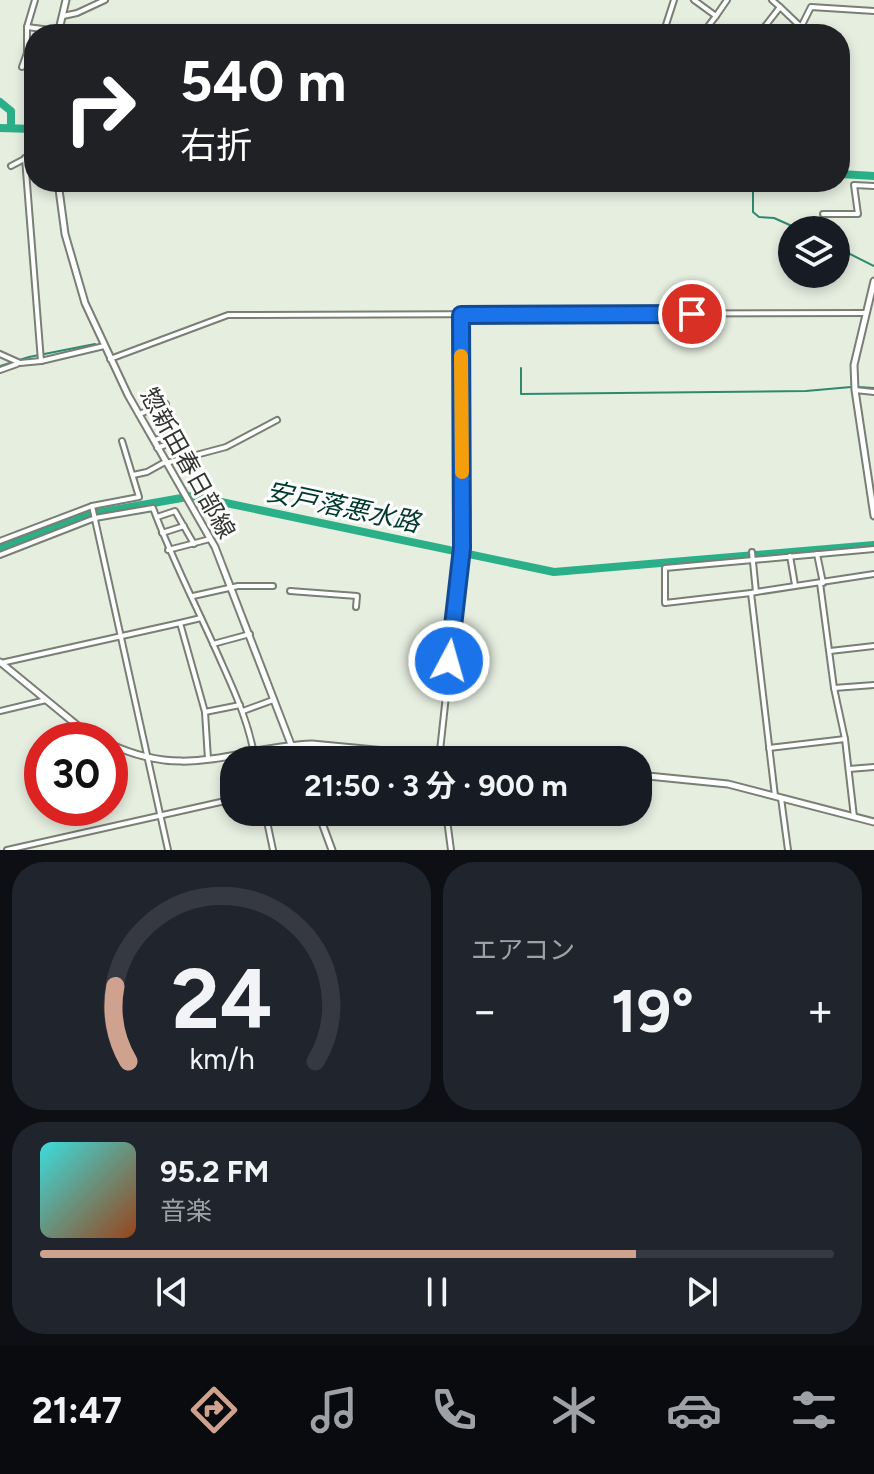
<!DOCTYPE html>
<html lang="ja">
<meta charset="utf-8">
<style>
body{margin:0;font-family:Figtree,"Noto Sans JP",sans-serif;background:#20242c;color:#f1f3f6;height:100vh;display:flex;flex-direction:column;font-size:30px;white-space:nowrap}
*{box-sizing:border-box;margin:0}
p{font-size:26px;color:#9ea1a6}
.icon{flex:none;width:44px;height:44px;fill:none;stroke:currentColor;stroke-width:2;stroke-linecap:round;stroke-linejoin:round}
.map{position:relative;height:850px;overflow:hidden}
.panel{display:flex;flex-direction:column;gap:12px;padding:12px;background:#0d0f14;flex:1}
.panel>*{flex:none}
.hud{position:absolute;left:24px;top:24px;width:826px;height:168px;border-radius:32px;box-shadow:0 4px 12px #0003;background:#202124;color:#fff;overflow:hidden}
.buttons{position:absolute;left:778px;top:216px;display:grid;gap:16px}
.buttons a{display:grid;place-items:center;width:72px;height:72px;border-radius:50%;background:#171b24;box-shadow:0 4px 12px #0003;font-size:40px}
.speed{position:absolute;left:24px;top:722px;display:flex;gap:16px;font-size:40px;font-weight:700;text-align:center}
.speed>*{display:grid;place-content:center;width:104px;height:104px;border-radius:50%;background:#171b24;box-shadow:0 4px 12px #0003;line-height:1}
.speed .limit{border:12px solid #d22;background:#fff;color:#111}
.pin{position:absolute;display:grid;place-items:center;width:68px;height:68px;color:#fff;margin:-34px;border:4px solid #fff;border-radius:50%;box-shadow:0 2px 8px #0007}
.me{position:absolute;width:88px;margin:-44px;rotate:6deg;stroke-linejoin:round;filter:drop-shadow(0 0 6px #0008)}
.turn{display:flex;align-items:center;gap:28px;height:168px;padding:0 24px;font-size:36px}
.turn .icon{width:104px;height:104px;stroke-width:2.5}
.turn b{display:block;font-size:56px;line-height:68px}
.big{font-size:60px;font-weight:700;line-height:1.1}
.panel .card{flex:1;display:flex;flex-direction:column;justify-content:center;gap:12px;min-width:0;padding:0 28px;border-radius:32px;background:#20242c}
.panel .dial{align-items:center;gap:0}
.dial svg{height:208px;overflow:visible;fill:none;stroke:#363941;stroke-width:7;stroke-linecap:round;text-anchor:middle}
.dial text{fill:#f1f3f6;stroke:none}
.song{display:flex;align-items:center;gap:24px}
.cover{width:96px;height:96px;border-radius:12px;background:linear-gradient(135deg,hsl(180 70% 55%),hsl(20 70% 35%))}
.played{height:8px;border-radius:4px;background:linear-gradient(90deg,#cea28f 75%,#363941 75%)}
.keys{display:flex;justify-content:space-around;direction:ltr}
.heat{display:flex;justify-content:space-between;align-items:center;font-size:44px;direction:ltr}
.panel .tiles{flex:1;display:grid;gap:12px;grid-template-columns:1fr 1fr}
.card:last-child{grid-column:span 2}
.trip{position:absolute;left:220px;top:746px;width:432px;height:80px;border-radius:32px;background:#171b24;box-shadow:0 4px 12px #0003;font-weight:700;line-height:80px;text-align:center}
.dock{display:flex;height:128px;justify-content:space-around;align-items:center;background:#090b0e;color:#9ea1a6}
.dock .icon{width:56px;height:56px}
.dock .current{color:#cea28f}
.dock b{font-size:36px;color:#f1f3f6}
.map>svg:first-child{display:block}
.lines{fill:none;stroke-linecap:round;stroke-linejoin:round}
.stream{stroke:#2d8a6e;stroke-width:2}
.river{stroke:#2baf88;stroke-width:8}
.street-casing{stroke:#787f73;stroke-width:8}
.secondary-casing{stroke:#787f73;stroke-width:9}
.street{stroke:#fff;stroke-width:4}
.secondary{stroke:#fff;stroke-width:5}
.route-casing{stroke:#114b97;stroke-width:20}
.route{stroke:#1a73e8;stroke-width:14}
.slow{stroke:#f59e0b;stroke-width:14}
.labels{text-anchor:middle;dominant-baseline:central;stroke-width:6;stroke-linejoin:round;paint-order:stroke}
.street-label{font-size:24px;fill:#323530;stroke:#fff}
.water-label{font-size:26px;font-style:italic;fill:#023b2b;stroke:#fff}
</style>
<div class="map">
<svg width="874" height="850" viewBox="0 0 874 850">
<rect width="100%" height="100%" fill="#e6eee0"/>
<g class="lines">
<g class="stream">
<polyline points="704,182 753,186 753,212 759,217 774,218 801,230"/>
<polyline points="836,247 874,266"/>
<polyline points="0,366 29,357 95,344"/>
<polyline points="521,368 521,394 806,391 851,387"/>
<polyline points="858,387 874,388"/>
</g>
<g class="river">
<polyline points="0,102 11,111 11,128"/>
<polyline points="0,128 34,129"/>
<polyline points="840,174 874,176"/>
<polyline points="0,548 85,515 193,496 554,572 874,545"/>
</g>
<g class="street-casing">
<g id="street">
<polyline points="694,0 716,16 706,29 714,34"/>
<polyline points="772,0 780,7"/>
<polyline points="63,16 77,13 105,0"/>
<polyline points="716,16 727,0"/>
<polyline points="27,27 59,31"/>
<polyline points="663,34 674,0"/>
<polyline points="759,34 780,7 801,27 811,7 874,11"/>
<polyline points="22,67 27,53 27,27 35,0"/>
<polyline points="25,158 41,361"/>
<polyline points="11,166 34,154"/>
<polyline points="823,214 858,214 854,185 874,186"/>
<polyline points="0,354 20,363 41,361 104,346"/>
<polyline points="110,359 228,315 866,313"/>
<polyline points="0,370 17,364"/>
<polyline points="855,390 874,392"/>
<polyline points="139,414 166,404"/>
<polyline points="155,440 179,432"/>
<polyline points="157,448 182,439"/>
<polyline points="166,463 226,447 277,420"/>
<polyline points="133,475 147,472 165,462"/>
<polyline points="92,506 168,850"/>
<polyline points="157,517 175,511 194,544"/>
<polyline points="162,533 184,526"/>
<polyline points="0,541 92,506 139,497 122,441"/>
<polyline points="168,550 210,539"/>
<polyline points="752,552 756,592 751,593 775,796"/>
<polyline points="817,554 823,583"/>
<path d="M0,555L95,518L153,508C173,562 200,613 223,666C237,697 250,727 255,760"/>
<polyline points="790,556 795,585"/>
<polyline points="820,583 834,688 845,739 854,817"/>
<polyline points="290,591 357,596 356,607"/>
<polyline points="756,592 874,574"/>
<polyline points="751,593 665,603 665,568 874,549"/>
<polyline points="193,596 238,586 273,586"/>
<polyline points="180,623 201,618"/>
<polyline points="213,644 250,634"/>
<polyline points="830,651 874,646"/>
<polyline points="1,663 180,623 205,712 208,759"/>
<polyline points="834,688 874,685"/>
<polyline points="0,711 46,700"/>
<polyline points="243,711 273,700"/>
<polyline points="205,712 240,705"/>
<polyline points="769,748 845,739"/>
<polyline points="439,760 462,548 461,315"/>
<polyline points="849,769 874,767"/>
<polyline points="781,798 788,850"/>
<polyline points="265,812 273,850"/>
<polyline points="446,812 451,850"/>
<polyline points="7,850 234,799"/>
</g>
</g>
<g class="secondary-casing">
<g id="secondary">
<polyline points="58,34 66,0"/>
<polyline points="58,182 65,234 85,303 128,395 215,547 297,760"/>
<polyline points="874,281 854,365 855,390 874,516"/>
<polyline points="0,662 78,726 101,740"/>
<path d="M110,744C189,781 235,747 312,744L480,760"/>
<polyline points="638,775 728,784 874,822"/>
<polyline points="318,812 332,850"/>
</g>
</g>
<use href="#street" class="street"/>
<use href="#secondary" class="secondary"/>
</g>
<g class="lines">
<g class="route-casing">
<polyline id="route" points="449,661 462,548 461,315 692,314"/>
</g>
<use href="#route" class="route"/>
<polyline class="slow" points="461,356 462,472"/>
</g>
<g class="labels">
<g class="street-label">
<text transform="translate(188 463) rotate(61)">惣新田春日部線</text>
</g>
<g class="water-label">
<text transform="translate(343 507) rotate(12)">安戸落悪水路</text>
</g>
</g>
</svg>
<div class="buttons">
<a><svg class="icon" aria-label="layers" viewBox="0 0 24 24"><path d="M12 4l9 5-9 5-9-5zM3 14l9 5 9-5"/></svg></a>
</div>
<div class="speed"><div class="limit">30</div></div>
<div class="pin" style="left:692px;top:314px;background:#d93025"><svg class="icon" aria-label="arrive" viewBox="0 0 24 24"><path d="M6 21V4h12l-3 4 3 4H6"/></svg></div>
<svg class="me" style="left:449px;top:661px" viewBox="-20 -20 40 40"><circle r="17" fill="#1a73e8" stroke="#fff" stroke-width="3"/><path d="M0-11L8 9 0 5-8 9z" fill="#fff"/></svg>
<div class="trip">21:50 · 3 分 · 900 m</div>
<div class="hud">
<div class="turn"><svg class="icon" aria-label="right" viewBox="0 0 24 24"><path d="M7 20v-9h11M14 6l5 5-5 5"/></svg><div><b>540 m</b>右折</div></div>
</div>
</div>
<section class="panel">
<div class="tiles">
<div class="card dial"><svg viewBox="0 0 100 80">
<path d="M14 69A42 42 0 1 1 86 69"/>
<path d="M14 69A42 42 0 0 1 9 40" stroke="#cea28f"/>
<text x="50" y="56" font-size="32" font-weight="700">24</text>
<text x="50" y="72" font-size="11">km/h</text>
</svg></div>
<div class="card"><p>エアコン</p>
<div class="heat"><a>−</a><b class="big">19°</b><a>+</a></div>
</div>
<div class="card">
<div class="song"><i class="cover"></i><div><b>95.2 FM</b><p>音楽</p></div></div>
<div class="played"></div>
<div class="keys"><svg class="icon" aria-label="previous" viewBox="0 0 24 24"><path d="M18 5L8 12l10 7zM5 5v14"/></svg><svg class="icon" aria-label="pause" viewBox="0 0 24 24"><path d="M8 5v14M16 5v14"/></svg><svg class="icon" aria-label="next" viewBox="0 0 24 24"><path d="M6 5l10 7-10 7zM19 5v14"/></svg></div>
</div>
</div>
</section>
<nav class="dock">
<b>21:47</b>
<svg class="icon current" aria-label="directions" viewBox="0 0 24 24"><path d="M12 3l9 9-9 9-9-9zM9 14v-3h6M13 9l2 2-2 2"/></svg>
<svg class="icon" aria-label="music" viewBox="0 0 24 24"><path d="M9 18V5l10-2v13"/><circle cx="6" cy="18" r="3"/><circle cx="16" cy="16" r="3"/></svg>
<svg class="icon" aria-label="phone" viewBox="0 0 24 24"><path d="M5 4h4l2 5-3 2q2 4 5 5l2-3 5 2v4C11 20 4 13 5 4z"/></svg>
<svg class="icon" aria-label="climate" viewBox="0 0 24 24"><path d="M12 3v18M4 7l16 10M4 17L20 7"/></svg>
<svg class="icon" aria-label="car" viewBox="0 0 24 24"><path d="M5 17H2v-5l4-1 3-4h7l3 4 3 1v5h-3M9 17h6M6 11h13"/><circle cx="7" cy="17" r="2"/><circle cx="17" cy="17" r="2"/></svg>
<svg class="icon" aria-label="filters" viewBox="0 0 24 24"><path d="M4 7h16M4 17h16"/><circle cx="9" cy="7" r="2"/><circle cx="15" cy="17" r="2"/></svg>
</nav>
